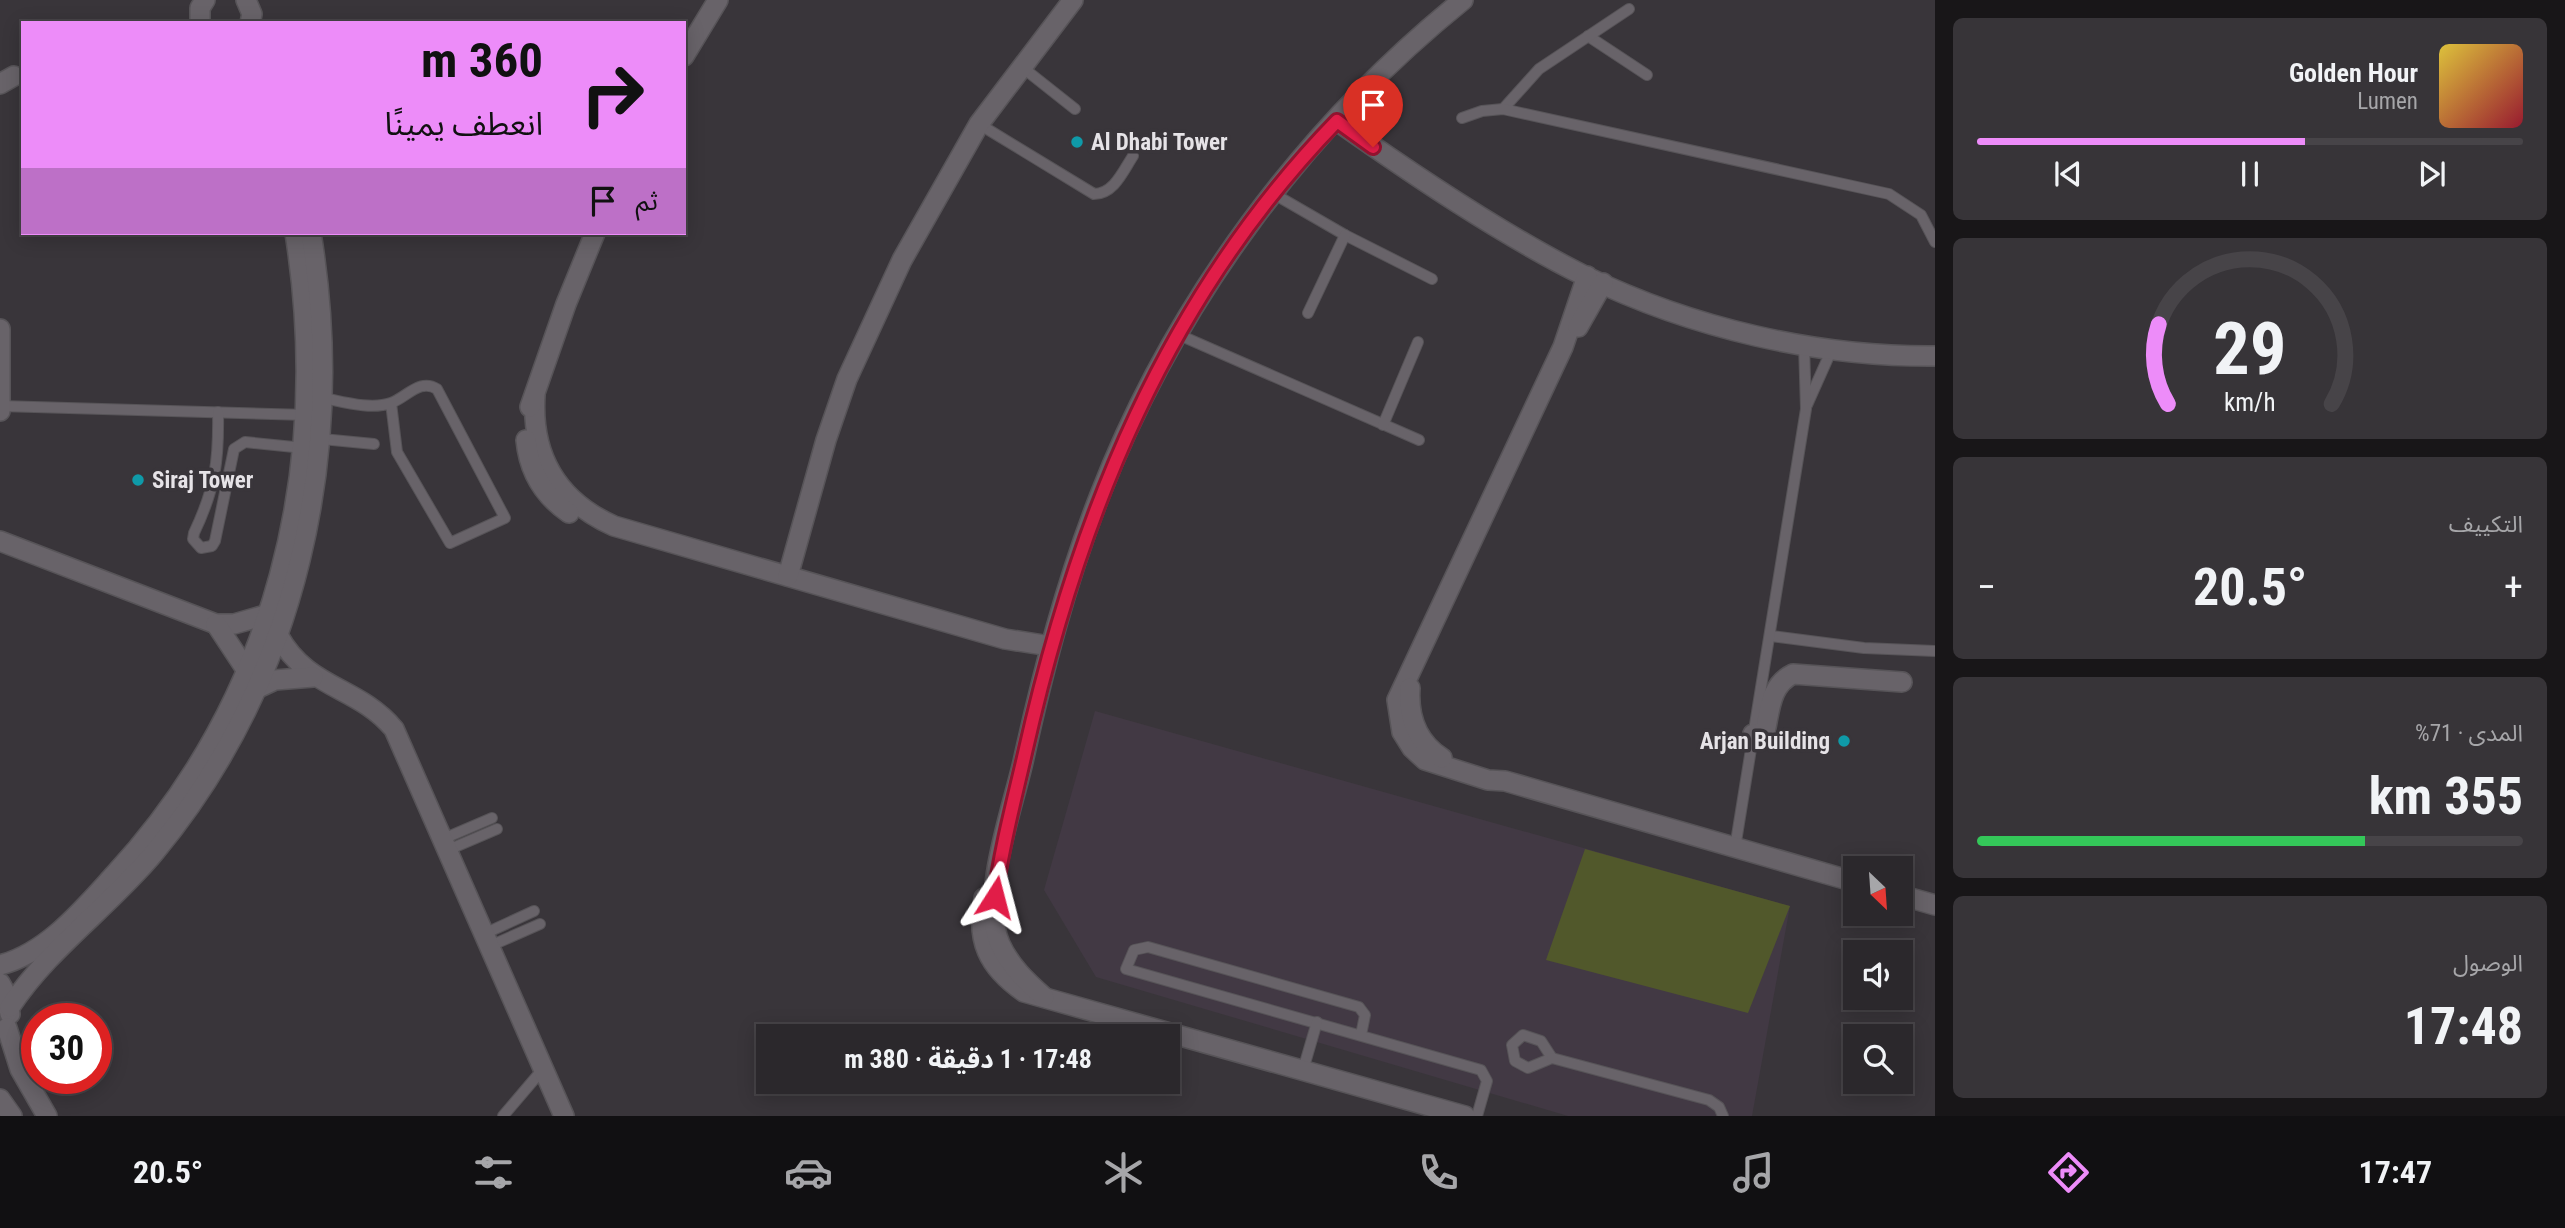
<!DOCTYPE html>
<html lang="ar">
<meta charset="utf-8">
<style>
body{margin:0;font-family:"Roboto Condensed","Noto Sans Arabic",sans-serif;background:#373438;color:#f1f3f6;direction:rtl;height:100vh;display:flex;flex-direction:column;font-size:26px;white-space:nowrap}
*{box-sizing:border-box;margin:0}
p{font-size:23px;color:#a6a6a9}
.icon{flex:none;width:38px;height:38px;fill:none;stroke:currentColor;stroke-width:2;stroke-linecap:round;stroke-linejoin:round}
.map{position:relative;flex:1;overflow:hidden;direction:ltr}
.panel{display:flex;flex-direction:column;gap:18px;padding:18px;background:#181618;width:630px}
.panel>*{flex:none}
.banner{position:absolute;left:21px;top:21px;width:665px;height:214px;border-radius:0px;box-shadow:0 4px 18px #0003,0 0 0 2px #474448;direction:rtl;background:#ed8cf9;color:#111;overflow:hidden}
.needle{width:46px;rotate:155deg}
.fabs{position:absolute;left:1843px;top:856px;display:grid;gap:14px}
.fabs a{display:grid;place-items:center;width:70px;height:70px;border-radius:0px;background:#2b282c;box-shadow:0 4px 18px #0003,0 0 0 2px #474448;font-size:35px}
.speed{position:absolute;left:21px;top:1003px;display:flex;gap:14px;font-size:35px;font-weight:700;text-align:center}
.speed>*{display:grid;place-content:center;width:91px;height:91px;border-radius:50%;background:#2b282c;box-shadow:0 4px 18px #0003,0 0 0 2px #474448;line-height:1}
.speed .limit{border:10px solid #d22;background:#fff;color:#111}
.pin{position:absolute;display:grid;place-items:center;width:60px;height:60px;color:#fff;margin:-72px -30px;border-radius:50% 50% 50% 0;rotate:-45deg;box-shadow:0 0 7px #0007}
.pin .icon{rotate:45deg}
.me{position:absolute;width:77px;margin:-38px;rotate:9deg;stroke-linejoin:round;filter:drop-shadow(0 0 5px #0008)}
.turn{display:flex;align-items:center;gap:24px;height:147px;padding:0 28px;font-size:32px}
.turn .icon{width:91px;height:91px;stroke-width:2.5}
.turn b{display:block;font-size:49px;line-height:60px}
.then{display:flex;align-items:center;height:66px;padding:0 28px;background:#0003;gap:14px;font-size:26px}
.big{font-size:52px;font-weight:700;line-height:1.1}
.panel .tile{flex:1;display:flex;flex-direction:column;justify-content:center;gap:10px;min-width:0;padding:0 24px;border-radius:10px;background:#373438}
.panel .dial{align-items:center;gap:0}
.dial svg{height:182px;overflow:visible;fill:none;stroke:#474448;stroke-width:7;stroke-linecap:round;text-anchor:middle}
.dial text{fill:#f1f3f6;stroke:none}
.song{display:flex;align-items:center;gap:21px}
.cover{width:84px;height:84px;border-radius:10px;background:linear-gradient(135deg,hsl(50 70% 55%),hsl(350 70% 35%))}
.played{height:7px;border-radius:4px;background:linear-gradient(90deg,#ed8cf9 60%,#474448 60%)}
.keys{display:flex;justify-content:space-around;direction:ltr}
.heat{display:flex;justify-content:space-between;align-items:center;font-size:38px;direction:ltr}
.charge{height:10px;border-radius:5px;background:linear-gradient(90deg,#34c759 71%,#474448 0)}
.trip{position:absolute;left:756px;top:1024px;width:424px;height:70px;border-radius:0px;background:#2b282c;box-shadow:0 4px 18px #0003,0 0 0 2px #474448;font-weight:700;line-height:70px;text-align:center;direction:rtl}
.menu{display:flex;height:112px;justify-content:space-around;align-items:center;background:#111012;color:#a6a6a9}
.menu .icon{width:49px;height:49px}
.menu .active{color:#ed8cf9}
.menu b{font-size:32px;color:#f1f3f6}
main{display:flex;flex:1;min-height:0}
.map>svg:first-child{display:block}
.built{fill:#423944}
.green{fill:#51582b}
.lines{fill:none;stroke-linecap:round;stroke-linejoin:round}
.lane-casing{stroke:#575458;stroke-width:12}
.street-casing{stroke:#575458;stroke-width:22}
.lane{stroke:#686369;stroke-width:10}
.street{stroke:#686369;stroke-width:19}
.route-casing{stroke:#92132f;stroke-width:18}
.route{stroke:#e11d48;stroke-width:12}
.culture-dot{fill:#0f9aa8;stroke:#39353a;stroke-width:2.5}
.labels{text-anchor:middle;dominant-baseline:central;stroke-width:7;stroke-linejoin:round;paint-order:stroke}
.poi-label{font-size:23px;font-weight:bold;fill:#e6e3e7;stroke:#39353a;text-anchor:start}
</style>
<main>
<section class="panel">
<div class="tile">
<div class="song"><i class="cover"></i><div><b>Golden Hour</b><p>Lumen</p></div></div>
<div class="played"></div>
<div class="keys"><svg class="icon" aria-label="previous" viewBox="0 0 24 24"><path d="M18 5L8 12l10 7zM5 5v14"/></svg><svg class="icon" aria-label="pause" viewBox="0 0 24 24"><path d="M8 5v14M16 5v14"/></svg><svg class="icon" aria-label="next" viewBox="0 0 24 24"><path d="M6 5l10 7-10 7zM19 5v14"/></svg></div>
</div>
<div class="tile dial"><svg viewBox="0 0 100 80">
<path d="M14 69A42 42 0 1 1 86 69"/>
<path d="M14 69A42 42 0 0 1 10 34" stroke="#ed8cf9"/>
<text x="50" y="56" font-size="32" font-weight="700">29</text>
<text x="50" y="72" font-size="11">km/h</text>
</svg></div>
<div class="tile"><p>التكييف</p>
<div class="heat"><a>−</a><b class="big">20.5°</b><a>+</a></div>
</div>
<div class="tile"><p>المدى · 71%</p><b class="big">355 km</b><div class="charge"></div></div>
<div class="tile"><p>الوصول</p><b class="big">17:48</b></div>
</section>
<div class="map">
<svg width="1935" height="1116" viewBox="0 0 1935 1116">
<rect width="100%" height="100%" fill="#39353a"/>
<polygon class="built" points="1095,711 1790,906 1752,1116 1568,1116 1096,977 1044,890"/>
<polygon class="green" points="1585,849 1790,906 1748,1013 1546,960"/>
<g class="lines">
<g class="lane-casing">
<g id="lane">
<polyline points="1588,36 1647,75"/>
<polyline points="1022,67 1075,109"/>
<polyline points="1503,109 1539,69 1629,9"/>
<polyline points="1462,118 1482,111 1503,109 1889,194 1921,215 1935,242"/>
<path d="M979,124L1094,194C1114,194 1123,171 1133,156"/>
<polyline points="1274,194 1345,235 1432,279"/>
<polyline points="1308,313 1345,235"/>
<polyline points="1177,334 1419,440"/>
<path d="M324,398C344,402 371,410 391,403C407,397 420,378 437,389L505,518L450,543L397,452L391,403"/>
<polyline points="1807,405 1832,349"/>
<polyline points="0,406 307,415"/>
<path d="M218,412C219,461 215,489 194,533L193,539L201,548L212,546L215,541L234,449L245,442L304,448"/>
<polyline points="1383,425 1418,342"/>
<polyline points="322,439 374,444"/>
<polyline points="1771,636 1864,648 1935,651"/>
<polyline points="443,839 492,818"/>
<polyline points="1735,848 1806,409 1804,345"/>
<polyline points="448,850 497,829"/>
<polyline points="484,934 534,911"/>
<polyline points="490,946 540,924"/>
<polyline points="1361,1035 1365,1015 1359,1007 1148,947 1134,950 1126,969 1481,1070 1487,1081 1477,1116"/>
<polygon points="1523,1035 1541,1041 1552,1058 1528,1068 1515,1061 1512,1045"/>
<polyline points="1552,1058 1709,1100 1719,1107 1723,1116"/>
<polyline points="1303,1070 1317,1022"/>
<polyline points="503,1116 543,1069"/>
</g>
</g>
<g class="street-casing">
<g id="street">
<polyline points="246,0 252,14 250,23"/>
<polyline points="200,23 200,8 205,0"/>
<polyline points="684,56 718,0"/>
<polyline points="0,84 14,76"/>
<path d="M1337,121C1412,174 1502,235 1585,276C1692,328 1816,357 1935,356"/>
<polyline points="1587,276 1563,347 1397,700 1402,732 1412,748 1425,760 1488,780 1505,781 1855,882"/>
<polyline points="1578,327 1603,283"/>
<polyline points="0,329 0,411"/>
<path d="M535,395C531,456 558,501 614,526L1005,639L1050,646"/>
<polyline points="530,407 566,304 595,233"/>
<path d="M526,440C529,472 543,495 569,513"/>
<polyline points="0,541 216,624 234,624 269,614"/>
<polyline points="788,576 826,440 847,379 902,260 979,124 1073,0"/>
<polyline points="216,624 247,671"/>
<path d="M278,635C308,690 357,685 394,729L564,1116"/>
<polyline points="258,688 275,680 313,677"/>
<path d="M1410,688C1408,717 1417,742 1442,758"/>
<path d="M1753,734L1765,732C1770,710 1770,685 1793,674L1902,682"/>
<polyline points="1900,895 1935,905"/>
<path d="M984,898C976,941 988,967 1024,992L1465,1116"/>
<path d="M0,965C47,953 83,909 115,874C277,698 332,466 295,233"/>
<polyline points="0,983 6,994 10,1014"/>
<path d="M1044,997C1026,981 1010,966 1000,944C980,898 1012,810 1023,762C1043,671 1066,582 1100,495C1174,304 1304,128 1463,0"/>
<path d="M10,1007C49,948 109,907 154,853C298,680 347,452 311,233"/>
<polyline points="7,1028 20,1069 47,1116"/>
<polyline points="0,1099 12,1116"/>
</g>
</g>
<use href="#lane" class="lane"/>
<use href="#street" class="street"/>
</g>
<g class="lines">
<g class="route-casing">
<path id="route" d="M995,897C1001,849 1014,801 1025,753C1078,517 1166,297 1337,121L1373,147"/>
</g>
<use href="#route" class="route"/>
</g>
<g class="culture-dot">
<circle cx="1077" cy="142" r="7"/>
<circle cx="138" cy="480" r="7"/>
<circle cx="1844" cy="741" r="7"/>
</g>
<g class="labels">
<g class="poi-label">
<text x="1091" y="142">Al Dhabi Tower</text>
<text x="152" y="480">Siraj Tower</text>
<text x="1830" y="741" text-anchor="end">Arjan Building</text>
</g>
</g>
</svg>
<div class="fabs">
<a><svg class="needle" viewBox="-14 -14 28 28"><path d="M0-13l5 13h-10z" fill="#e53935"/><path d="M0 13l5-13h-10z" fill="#a6a6a9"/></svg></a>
<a><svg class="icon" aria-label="sound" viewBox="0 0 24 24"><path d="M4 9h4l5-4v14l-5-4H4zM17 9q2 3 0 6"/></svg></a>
<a><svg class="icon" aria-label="search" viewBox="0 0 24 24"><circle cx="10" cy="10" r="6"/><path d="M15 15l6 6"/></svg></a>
</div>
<div class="speed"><div class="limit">30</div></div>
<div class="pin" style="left:1373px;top:147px;background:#d93025"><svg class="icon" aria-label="arrive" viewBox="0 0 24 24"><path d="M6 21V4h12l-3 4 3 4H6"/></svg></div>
<svg class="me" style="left:995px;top:897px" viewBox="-20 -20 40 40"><path d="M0-17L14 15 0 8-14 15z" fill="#e11d48" stroke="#fff" stroke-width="4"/></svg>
<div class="trip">17:48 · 1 دقيقة · 380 m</div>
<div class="banner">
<div class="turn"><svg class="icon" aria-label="right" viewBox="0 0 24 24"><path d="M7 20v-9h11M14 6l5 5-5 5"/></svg><div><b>360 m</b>انعطف يمينًا</div></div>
<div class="then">ثم<svg class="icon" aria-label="arrive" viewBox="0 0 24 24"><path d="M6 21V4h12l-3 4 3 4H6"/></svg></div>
</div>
</div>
</main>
<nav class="menu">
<b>17:47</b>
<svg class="icon active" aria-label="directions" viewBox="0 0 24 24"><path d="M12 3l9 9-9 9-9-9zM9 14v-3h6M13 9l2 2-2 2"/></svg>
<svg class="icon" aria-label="music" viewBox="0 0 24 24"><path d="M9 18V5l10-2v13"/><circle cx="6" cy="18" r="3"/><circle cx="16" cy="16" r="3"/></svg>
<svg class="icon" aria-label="phone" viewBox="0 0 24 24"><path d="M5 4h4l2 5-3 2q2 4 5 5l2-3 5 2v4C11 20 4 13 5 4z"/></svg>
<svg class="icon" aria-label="climate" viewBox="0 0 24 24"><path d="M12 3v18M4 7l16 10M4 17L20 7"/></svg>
<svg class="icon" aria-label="car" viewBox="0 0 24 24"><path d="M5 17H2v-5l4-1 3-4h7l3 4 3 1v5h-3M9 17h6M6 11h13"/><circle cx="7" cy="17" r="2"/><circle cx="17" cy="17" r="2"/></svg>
<svg class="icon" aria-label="filters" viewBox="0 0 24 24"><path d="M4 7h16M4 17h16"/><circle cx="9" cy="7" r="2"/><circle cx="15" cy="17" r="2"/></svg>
<b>20.5°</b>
</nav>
